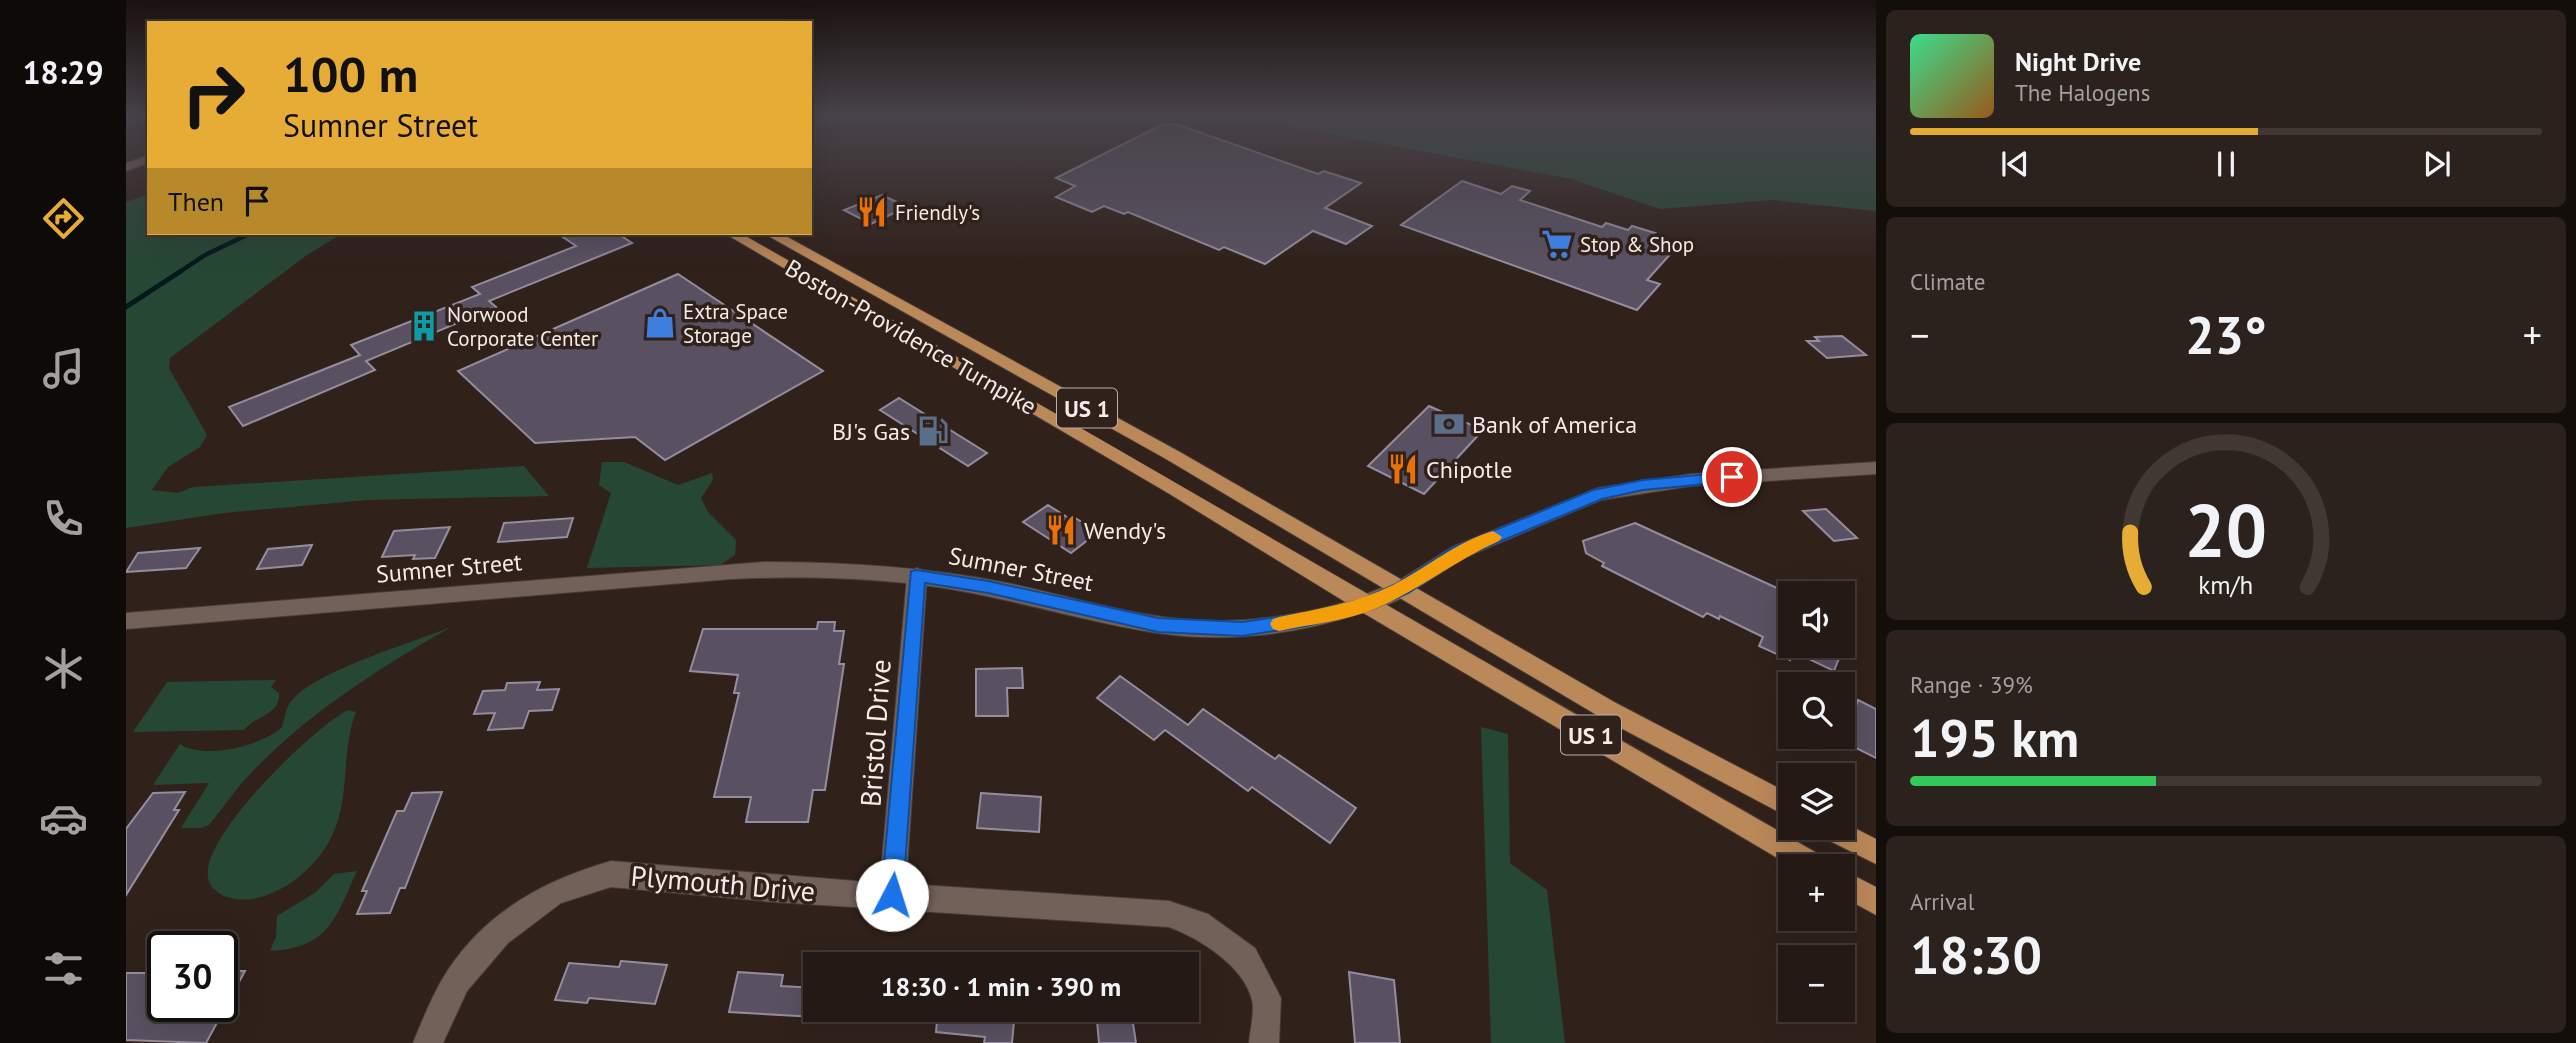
<!DOCTYPE html>
<meta charset="utf-8">
<style>
body{margin:0;font-family:"PT Sans",sans-serif;background:#2c221d;color:#f1f3f6;height:100vh;display:flex;flex-direction:column;font-size:26px;white-space:nowrap}
*{box-sizing:border-box;margin:0}
p{font-size:23px;color:#a3a0a0}
.icon{flex:none;width:38px;height:38px;fill:none;stroke:currentColor;stroke-width:2;stroke-linecap:round;stroke-linejoin:round}
.map{position:relative;flex:1;overflow:hidden}
.drawer{display:flex;flex-direction:column;gap:10px;padding:10px;background:#140e0b;width:700px}
.drawer>*{flex:none}
.guide{position:absolute;left:21px;top:21px;width:665px;height:214px;border-radius:0px;box-shadow:0 7px 28px #0002,0 0 0 2px #413834;background:#e7ac36;color:#111;overflow:hidden}
.tools{position:absolute;left:1652px;top:581px;display:grid;gap:14px}
.tools a{display:grid;place-items:center;width:77px;height:77px;border-radius:0px;background:#241914;box-shadow:0 7px 28px #0002,0 0 0 2px #413834;font-size:35px}
.speed{position:absolute;left:21px;top:931px;display:flex;gap:14px;font-size:35px;font-weight:700;text-align:center}
.speed>*{display:grid;place-content:center;width:91px;height:91px;border-radius:50%;background:#241914;box-shadow:0 7px 28px #0002,0 0 0 2px #413834;line-height:1}
.speed .limit{border:4px solid #111;border-radius:10px;background:#fff;color:#111}
.pin{position:absolute;display:grid;place-items:center;width:60px;height:60px;color:#fff;margin:-30px;border:4px solid #fff;border-radius:50%;box-shadow:0 2px 7px #0007}
.me{position:absolute;width:77px;margin:-38px;rotate:5deg;stroke-linejoin:round;filter:drop-shadow(0 0 5px #0008)}
.turn{display:flex;align-items:center;gap:24px;height:147px;padding:0 21px;font-size:32px}
.turn .icon{width:91px;height:91px;stroke-width:2.5}
.turn b{display:block;font-size:49px;line-height:60px}
.then{display:flex;align-items:center;height:66px;padding:0 21px;background:#0003;gap:14px;font-size:26px}
.big{font-size:52px;font-weight:800;line-height:1.1}
.drawer .card{flex:1;display:flex;flex-direction:column;justify-content:center;gap:10px;min-width:0;padding:0 24px;border-radius:10px;background:#2c221d}
.drawer .dial{align-items:center;gap:0}
.dial svg{height:182px;overflow:visible;fill:none;stroke:#413834;stroke-width:7;stroke-linecap:round;text-anchor:middle}
.dial text{fill:#f1f3f6;stroke:none}
.song{display:flex;align-items:center;gap:21px}
.cover{width:84px;height:84px;border-radius:10px;background:linear-gradient(135deg,hsl(150 70% 55%),hsl(30 70% 35%))}
.played{height:7px;border-radius:4px;background:linear-gradient(90deg,#e7ac36 55%,#413834 55%)}
.keys{display:flex;justify-content:space-around;direction:ltr}
.heat{display:flex;justify-content:space-between;align-items:center;font-size:38px;direction:ltr}
.charge{height:10px;border-radius:5px;background:linear-gradient(90deg,#34c759 39%,#413834 0)}
.trip{position:absolute;left:677px;top:952px;width:396px;height:70px;border-radius:0px;background:#241914;box-shadow:0 7px 28px #0002,0 0 0 2px #413834;font-weight:800;line-height:70px;text-align:center}
main{display:flex;flex:1;min-height:0}
.tab-bar{display:flex;flex-direction:column;width:126px;justify-content:space-around;align-items:center;background:#0e0a08;color:#a3a0a0}
.tab-bar .icon{width:49px;height:49px}
.tab-bar .on{color:#e7ac36}
.tab-bar b{font-size:32px;color:#f1f3f6}
.map>svg:first-child{display:block}
.green{fill:#274735}
.lines{fill:none;stroke-linecap:round;stroke-linejoin:round}
.stream-far1{stroke:#05191d;stroke-width:4.5}
.stream{stroke:#05191d;stroke-width:5}
.building{fill:#595161;stroke:#958d9e;stroke-width:2}
.minor-casing{stroke:#493c37;stroke-width:2}
.tertiary-casing{stroke:#493c37;stroke-width:2}
.secondary-casing{stroke:#493c37;stroke-width:2}
.primary-casing{stroke:#493c37;stroke-width:2}
.minor{fill:#726159;fill-rule:evenodd}
.tertiary{fill:#726159;fill-rule:evenodd}
.secondary{fill:#726159;fill-rule:evenodd}
.primary{fill:#bb8859;fill-rule:evenodd}
.route{fill:#1a73e8;stroke:#114b97;stroke-width:2}
.slow{fill:#f59e0b}
.labels{text-anchor:middle;dominant-baseline:central;stroke-width:7;stroke-linejoin:round;paint-order:stroke}
.far-poi-label{font-size:21px;fill:#f6ebe7;stroke:#30211b;text-anchor:start}
.shield{fill:#30211b;stroke:#bbaeaa;stroke-width:2}
.shield-label{font-size:23px;font-weight:bold;fill:#f6ebe7}
.street-label{font-size:24px;fill:#f6ebe7;stroke:#30211b}
.poi-label{font-size:24px;fill:#f6ebe7;stroke:#30211b;text-anchor:start}
.near-street-label{font-size:28px;fill:#f6ebe7;stroke:#30211b}
</style>
<main>
<nav class="tab-bar">
<b>18:29</b>
<svg class="icon on" aria-label="directions" viewBox="0 0 24 24"><path d="M12 3l9 9-9 9-9-9zM9 14v-3h6M13 9l2 2-2 2"/></svg>
<svg class="icon" aria-label="music" viewBox="0 0 24 24"><path d="M9 18V5l10-2v13"/><circle cx="6" cy="18" r="3"/><circle cx="16" cy="16" r="3"/></svg>
<svg class="icon" aria-label="phone" viewBox="0 0 24 24"><path d="M5 4h4l2 5-3 2q2 4 5 5l2-3 5 2v4C11 20 4 13 5 4z"/></svg>
<svg class="icon" aria-label="climate" viewBox="0 0 24 24"><path d="M12 3v18M4 7l16 10M4 17L20 7"/></svg>
<svg class="icon" aria-label="car" viewBox="0 0 24 24"><path d="M5 17H2v-5l4-1 3-4h7l3 4 3 1v5h-3M9 17h6M6 11h13"/><circle cx="7" cy="17" r="2"/><circle cx="17" cy="17" r="2"/></svg>
<svg class="icon" aria-label="filters" viewBox="0 0 24 24"><path d="M4 7h16M4 17h16"/><circle cx="9" cy="7" r="2"/><circle cx="15" cy="17" r="2"/></svg>
</nav>
<div class="map">
<svg width="1750" height="1043" viewBox="0 0 1750 1043">
<rect width="100%" height="100%" fill="#30211b"/>
<g class="green">
<polygon points="1113,117 1750,117 1750,211 1646,200 1534,209 1445,179"/>
<polygon points="23,194 23,233 217,233 181,255 44,358 43,368 81,435 74,447 42,467 26,490 52,493 67,487 398,466 423,496 242,500 98,513 0,528 0,202"/>
<polygon points="476,462 498,462 552,485 586,473 587,480 575,498 582,512 610,540 609,555 594,565 461,568 485,493 473,485"/>
<path d="M325,627C252,669 182,713 124,774C109,790 97,808 83,825L75,828H55L83,783L27,785L54,744C78,760 136,746 156,727C160,715 159,706 169,697C197,669 285,643 325,627Z"/>
<path d="M150,680L145,687L153,693C155,715 128,716 118,730L7,732L41,682Z"/>
<path d="M222,710L230,712C213,756 227,802 201,845C183,876 136,911 98,896C90,892 83,886 82,877C75,836 187,728 222,710Z"/>
<polygon points="1355,727 1382,734 1384,863 1421,890 1439,1043 1365,1043"/>
<path d="M231,871C209,919 203,948 144,951L150,937L151,916L190,892L208,874Z"/>
</g>
<g class="lines">
<polyline class="stream-far1" points="52,273 79,255 125,233"/>
<polyline class="stream" points="0,307 55,271"/>
</g>
<g class="building">
<polygon points="1050,124 1192,174 1198,171 1235,183 1199,208 1246,226 1220,244 1187,231 1139,264 1098,247 1093,250 1002,212 998,214 978,206 966,212 930,197 949,186 930,178 1035,125"/>
<polygon points="1336,181 1375,194 1386,186 1404,191 1394,200 1476,227 1480,223 1502,230 1506,226 1529,233 1524,237 1538,242 1533,245 1548,250 1521,280 1534,284 1511,310 1275,225"/>
<polygon points="756,195 781,207 745,224 718,210"/>
<polygon points="431,233 491,233 506,243 363,301 370,307 240,361 249,370 117,426 103,407 234,355 225,345 354,294 346,287 450,246"/>
<polygon points="552,274 697,371 539,460 509,437 409,443 332,371"/>
<polygon points="1716,336 1740,355 1701,358 1681,341 1693,341 1689,337"/>
<polygon points="773,398 861,453 842,466 754,410"/>
<polygon points="1303,406 1357,430 1298,494 1242,466"/>
<polygon points="922,505 944,519 946,516 972,532 945,553 897,522"/>
<polygon points="1700,509 1731,538 1708,541 1677,511"/>
<polygon points="447,518 441,537 372,542 378,523"/>
<polygon points="1509,523 1664,594 1664,646 1718,646 1708,671 1664,650 1664,660 1633,646 1637,637 1594,616 1593,619 1581,613 1577,617 1476,566 1478,563 1460,553 1457,541"/>
<polygon points="324,527 309,558 287,559 289,555 256,557 268,531"/>
<polygon points="186,545 176,565 131,569 142,549"/>
<polygon points="74,548 60,568 0,572 12,553"/>
<polygon points="692,622 709,622 708,631 718,631 713,664 718,664 699,790 687,790 682,822 620,822 625,797 588,797 613,693 608,693 612,675 564,671 577,629 691,629"/>
<polygon points="896,668 897,688 881,688 882,716 850,716 850,669"/>
<polygon points="994,676 1062,725 1077,709 1149,759 1153,755 1230,808 1204,843 1126,787 1122,791 1039,730 1028,740 971,698"/>
<polygon points="414,682 411,690 433,689 426,710 403,711 397,728 362,730 369,713 348,714 357,691 379,690 381,683"/>
<polygon points="1732,700 1750,709 1750,758 1718,742"/>
<polygon points="59,792 48,810 53,810 0,895 0,829 27,793"/>
<polygon points="316,792 279,888 274,888 264,913 231,914 241,891 236,891 271,811 278,811 286,793"/>
<polygon points="855,793 915,797 913,832 851,828"/>
<polygon points="495,961 541,965 529,1004 463,998 461,1003 429,1000 443,963 493,967"/>
<polygon points="96,971 119,971 80,1043 0,1040 0,973 37,973 37,1006 96,1006"/>
<polygon points="612,972 657,975 655,986 690,988 690,1017 603,1012"/>
<polygon points="1223,972 1268,980 1274,1043 1229,1043"/>
<polygon points="812,1010 889,1010 886,1043 858,1043 859,1037 810,1032"/>
<polygon points="970,1010 1005,1010 1010,1043 973,1043"/>
</g>
<g class="lines">
<g class="minor-casing">
<path id="minor" d="M791,568L798,571L801,576L780,884L1043,901L1082,914L1129,948L1155,998L1153,1043H1123C1124,1030 1129,1012 1126,1000C1118,966 1073,938 1043,927L648,902L485,887L435,903L382,943L341,991L317,1043H287C297,1019 308,991 322,970C361,911 419,880 485,861L754,883L781,576L784,571Z"/>
</g>
<g class="tertiary-casing">
<polygon id="tertiary" points="1750,462 1750,474 1565,486 1475,500 1340,557 1283,593 1276,596 1269,593 1266,588 1269,583 1326,547 1472,488 1565,474"/>
</g>
<g class="secondary-casing">
<g id="secondary">
<polygon points="23,155 23,163 0,171 0,163"/>
<path d="M638,562C720,562 801,567 881,583C953,598 1022,622 1096,621C1136,620 1177,614 1216,603C1237,596 1256,587 1276,580L1283,583L1286,588C1279,602 1249,608 1235,613C1170,635 1099,643 1031,633C952,621 876,595 797,585C733,577 670,576 606,579L0,629V613Z"/>
</g>
</g>
<g class="primary-casing">
<g id="primary">
<path d="M598,233H614C977,439 1336,650 1698,857L1702,866H1665L1234,611L1042,493Z"/>
<polygon points="637,233 654,233 1052,451 1490,703 1664,794 1664,818 1474,717 1040,459"/>
<polygon points="1717,822 1750,839 1750,864 1694,836 1690,828 1717,828"/>
<polygon points="1717,870 1750,887 1750,915 1717,897"/>
</g>
</g>
<use href="#minor" class="minor"/>
<use href="#tertiary" class="tertiary"/>
<use href="#secondary" class="secondary"/>
<use href="#primary" class="primary"/>
</g>
<linearGradient id="sky" x2="0" y2="1"><stop stop-color="#1a120f"/><stop offset="0.44" stop-color="#48434a"/><stop offset="1" stop-color="#48434a" stop-opacity="0"/></linearGradient>
<rect width="1750" height="263" fill="url(#sky)"/>
<polygon class="route" points="1606,472 1614,477 1612,481 1517,490 1476,499 1339,556 1282,593 1247,609 1180,626 1116,636 1032,632 862,593 799,583 777,895 774,903 766,906 758,903 755,895 785,571 791,570 862,581 1032,618 1116,622 1180,613 1237,599 1270,584 1328,547 1467,490 1517,480"/>
<path class="slow" d="M1367,531L1376,537L1373,541C1330,560 1293,590 1249,609C1220,621 1184,624 1153,631L1147,629L1144,624L1147,619L1153,617C1192,609 1231,603 1267,585C1302,567 1330,542 1367,531Z"/>
<defs>
<g id="restaurant-bare" transform="scale(2.415)"><path d="M-5-6h1v4h1v-4h1v4h1v-4h1v5L-1.5 .5V6h-2V.5L-5-1ZM5-6V6H3V1.5H1.5Q1.5-4 5-6Z" fill="#e8710a" stroke="#30211b" stroke-width="2.5" paint-order="stroke"/></g>
<g id="supermarket-bare" transform="scale(2.415)"><path d="M-6-5.5h2.5l.6 2H6L4.5 2H-2.5L-4.4-4H-6ZM-1.5 3.2a1.3 1.3 0 1 0 .1 0ZM3 3.2a1.3 1.3 0 1 0 .1 0Z" fill="#3f7fe0" stroke="#30211b" stroke-width="2.5" paint-order="stroke"/></g>
<g id="shop-bare" transform="scale(2.415)"><path d="M-5-2.5h2.3a2.7 3.5 0 0 1 5.4 0H5L5.5 6h-11ZM-1.5-2.5h3a1.5 2.3 0 0 0-3 0Z" fill="#3f7fe0" stroke="#30211b" stroke-width="2.5" paint-order="stroke"/></g>
<g id="building-bare" transform="scale(2.415)"><path d="M-4-6H4V6H1V3H-1V6H-4ZM-2.5-4.3h1.7v1.8h-1.7ZM.8-4.3h1.7v1.8H.8ZM-2.5-1h1.7V.8h-1.7ZM.8-1h1.7V.8H.8Z" fill="#0f9aa8" stroke="#30211b" stroke-width="2.5" paint-order="stroke"/></g>
<g id="bank-bare" transform="scale(2.415)"><path d="M-6-4H6V4H-6ZM0-2.3a2.3 2.3 0 1 0 0 4.6a2.3 2.3 0 1 0 0-4.6Z" fill="#5c6f8a" stroke="#30211b" stroke-width="2.5" paint-order="stroke"/></g>
<g id="fuel-bare" transform="scale(2.415)"><path d="M-5.5-6h7V0h2V4h1.3V-2.5L3-4.5l.8-.8L6-3V5H2.5V1h-1V6h-7ZM-4.2-4.7v3.2H.2V-4.7Z" fill="#5c6f8a" stroke="#30211b" stroke-width="2.5" paint-order="stroke"/></g>
</defs>
<g fill-rule="evenodd">
<use href="#restaurant-bare" x="746" y="212"/>
<use href="#supermarket-bare" x="1431" y="244"/>
<use href="#shop-bare" x="534" y="323"/>
<use href="#building-bare" x="298" y="326"/>
<use href="#bank-bare" x="1323" y="424"/>
<use href="#fuel-bare" x="807" y="431"/>
<use href="#restaurant-bare" x="1277" y="469"/>
<use href="#restaurant-bare" x="935" y="530"/>
</g>
<g class="labels">
<g class="far-poi-label">
<text x="769" y="212">Friendly's</text>
<text x="1454" y="244">Stop &amp; Shop</text>
<text x="557" y="311">Extra Space<tspan x="557" dy="24">Storage</tspan></text>
<text x="321" y="314">Norwood<tspan x="321" dy="24">Corporate Center</tspan></text>
</g>
<g class="shield">
<rect x="931" y="388.5" width="60" height="39" rx="5"/>
<rect x="1435" y="715.5" width="60" height="39" rx="5"/>
</g>
<g class="shield-label">
<text x="961" y="408">US 1</text>
<text x="1465" y="735">US 1</text>
</g>
<g class="street-label">
<text transform="translate(785 337) rotate(30)">Boston-Providence Turnpike</text>
<text transform="translate(323 568) rotate(-5)">Sumner Street</text>
<text transform="translate(895 569) rotate(11)">Sumner Street</text>
</g>
<g class="poi-label">
<text x="1346" y="424">Bank of America</text>
<text x="784" y="431" text-anchor="end">BJ's Gas</text>
<text x="1300" y="469">Chipotle</text>
<text x="958" y="530">Wendy's</text>
</g>
<g class="near-street-label">
<text transform="translate(749 733) rotate(-86)">Bristol Drive</text>
<text transform="translate(597 883) rotate(5)">Plymouth Drive</text>
</g>
</g>
</svg>
<div class="tools">
<a><svg class="icon" aria-label="sound" viewBox="0 0 24 24"><path d="M4 9h4l5-4v14l-5-4H4zM17 9q2 3 0 6"/></svg></a>
<a><svg class="icon" aria-label="search" viewBox="0 0 24 24"><circle cx="10" cy="10" r="6"/><path d="M15 15l6 6"/></svg></a>
<a><svg class="icon" aria-label="layers" viewBox="0 0 24 24"><path d="M12 4l9 5-9 5-9-5zM3 14l9 5 9-5"/></svg></a>
<a>+</a>
<a>−</a>
</div>
<div class="speed"><div class="limit">30</div></div>
<div class="pin" style="left:1606px;top:477px;background:#d93025"><svg class="icon" aria-label="arrive" viewBox="0 0 24 24"><path d="M6 21V4h12l-3 4 3 4H6"/></svg></div>
<svg class="me" style="left:766px;top:895px" viewBox="-20 -20 40 40"><circle r="19" fill="#fff"/><path d="M0-13L10 11 0 6-10 11z" fill="#1a73e8"/></svg>
<div class="trip">18:30 · 1 min · 390 m</div>
<div class="guide">
<div class="turn"><svg class="icon" aria-label="right" viewBox="0 0 24 24"><path d="M7 20v-9h11M14 6l5 5-5 5"/></svg><div><b>100 m</b>Sumner Street</div></div>
<div class="then">Then<svg class="icon" aria-label="arrive" viewBox="0 0 24 24"><path d="M6 21V4h12l-3 4 3 4H6"/></svg></div>
</div>
</div>
<section class="drawer">
<div class="card">
<div class="song"><i class="cover"></i><div><b>Night Drive</b><p>The Halogens</p></div></div>
<div class="played"></div>
<div class="keys"><svg class="icon" aria-label="previous" viewBox="0 0 24 24"><path d="M18 5L8 12l10 7zM5 5v14"/></svg><svg class="icon" aria-label="pause" viewBox="0 0 24 24"><path d="M8 5v14M16 5v14"/></svg><svg class="icon" aria-label="next" viewBox="0 0 24 24"><path d="M6 5l10 7-10 7zM19 5v14"/></svg></div>
</div>
<div class="card"><p>Climate</p>
<div class="heat"><a>−</a><b class="big">23°</b><a>+</a></div>
</div>
<div class="card dial"><svg viewBox="0 0 100 80">
<path d="M14 69A42 42 0 1 1 86 69"/>
<path d="M14 69A42 42 0 0 1 8 45" stroke="#e7ac36"/>
<text x="50" y="56" font-size="32" font-weight="700">20</text>
<text x="50" y="72" font-size="11">km/h</text>
</svg></div>
<div class="card"><p>Range · 39%</p><b class="big">195 km</b><div class="charge"></div></div>
<div class="card"><p>Arrival</p><b class="big">18:30</b></div>
</section>
</main>
